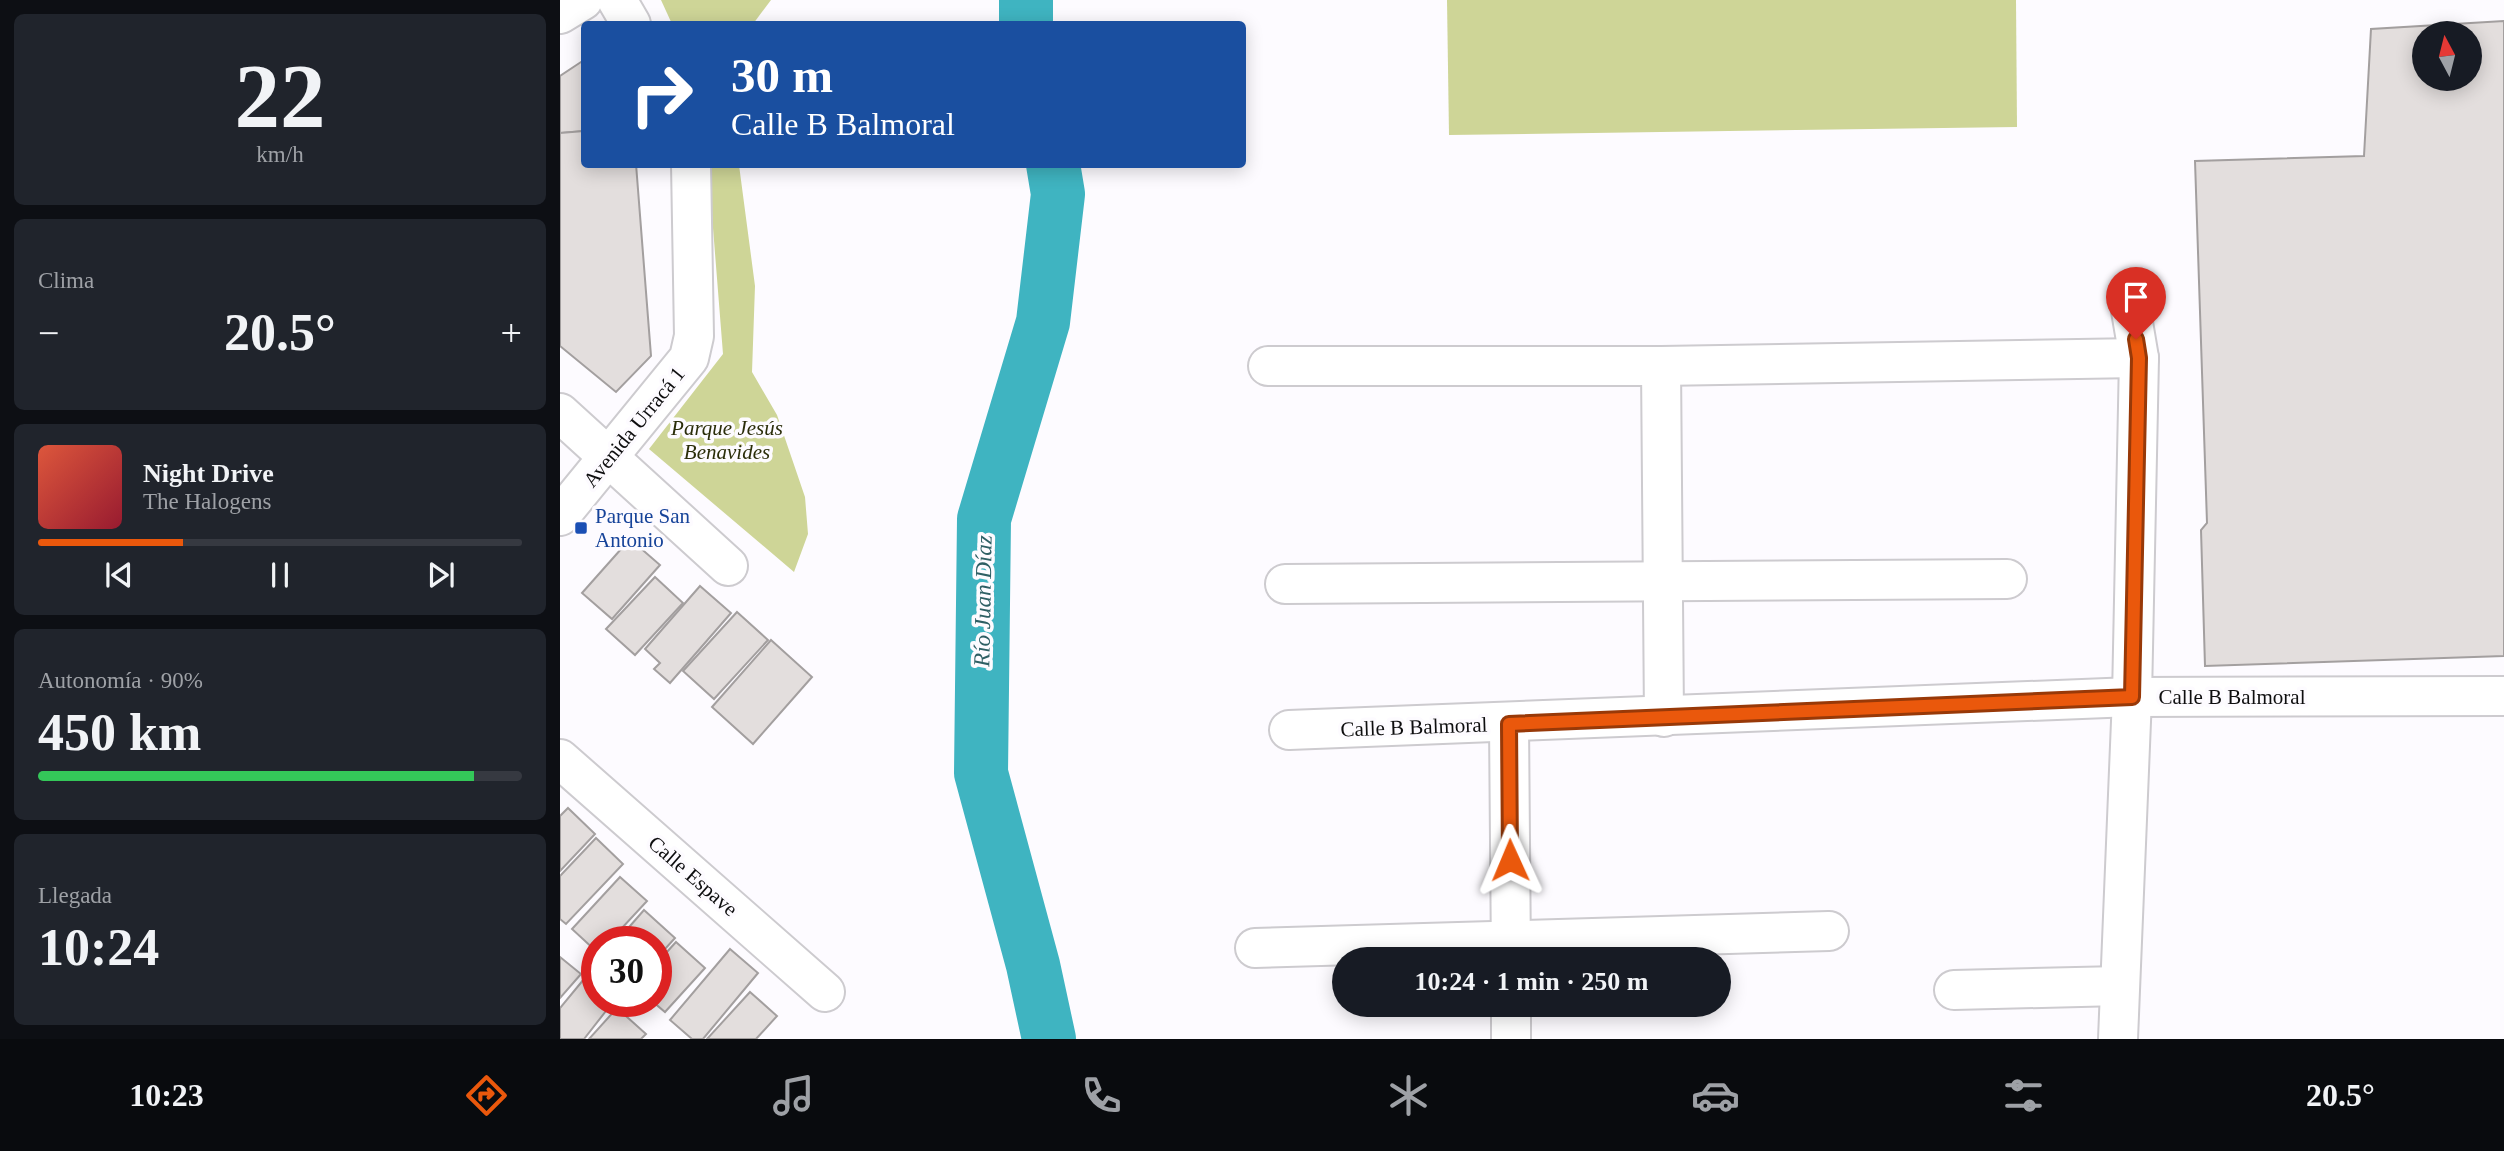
<!DOCTYPE html>
<html lang="es">
<meta charset="utf-8">
<style>
body{margin:0;font-family:"Times New Roman",serif;background:#20242c;color:#f1f3f6;height:100vh;display:flex;flex-direction:column;font-size:26px;white-space:nowrap}
*{box-sizing:border-box;margin:0}
p{font-size:23px;color:#9ea1a6}
.icon{flex:none;width:38px;height:38px;fill:none;stroke:currentColor;stroke-width:2;stroke-linecap:round;stroke-linejoin:round}
.map{position:relative;flex:1;overflow:hidden}
.drawer{display:flex;flex-direction:column;gap:14px;padding:14px;background:#0d0f14;width:560px}
.drawer>*{flex:none}
.guide{position:absolute;left:21px;top:21px;width:665px;height:147px;border-radius:7px;box-shadow:0 4px 18px #0003;background:#1a4fa0;color:#fff;overflow:hidden}
.needle{width:46px;rotate:353deg}
.tools{position:absolute;left:1852px;top:21px;display:grid;gap:14px}
.tools a{display:grid;place-items:center;width:70px;height:70px;border-radius:50%;background:#171b24;box-shadow:0 4px 18px #0003;font-size:35px}
.speed{position:absolute;left:21px;top:926px;display:flex;gap:14px;font-size:35px;font-weight:700;text-align:center}
.speed>*{display:grid;place-content:center;width:91px;height:91px;border-radius:50%;background:#171b24;box-shadow:0 4px 18px #0003;line-height:1}
.speed .limit{border:10px solid #d22;background:#fff;color:#111}
.pin{position:absolute;display:grid;place-items:center;width:60px;height:60px;color:#fff;margin:-72px -30px;border-radius:50% 50% 50% 0;rotate:-45deg;box-shadow:0 0 7px #0007}
.pin .icon{rotate:45deg}
.me{position:absolute;width:77px;margin:-38px;rotate:359deg;stroke-linejoin:round;filter:drop-shadow(0 0 5px #0008)}
.turn{display:flex;align-items:center;gap:24px;height:147px;padding:0 35px;font-size:32px}
.turn .icon{width:91px;height:91px;stroke-width:2.5}
.turn b{display:block;font-size:49px;line-height:60px}
.big{font-size:52px;font-weight:600;line-height:1.1}
.drawer .card{flex:1;display:flex;flex-direction:column;justify-content:center;gap:10px;min-width:0;padding:0 24px;border-radius:10px;background:#20242c}
.drawer .dial{align-items:center;gap:0}
.dial b{font-size:91px;line-height:1}
.song{display:flex;align-items:center;gap:21px}
.cover{width:84px;height:84px;border-radius:10px;background:linear-gradient(135deg,hsl(10 70% 55%),hsl(350 70% 35%))}
.played{height:7px;border-radius:4px;background:linear-gradient(90deg,#ea580c 30%,#363941 30%)}
.keys{display:flex;justify-content:space-around;direction:ltr}
.heat{display:flex;justify-content:space-between;align-items:center;font-size:38px;direction:ltr}
.charge{height:10px;border-radius:5px;background:linear-gradient(90deg,#34c759 90%,#363941 0)}
.trip{position:absolute;left:772px;top:947px;width:399px;height:70px;border-radius:35px;background:#171b24;box-shadow:0 4px 18px #0003;font-weight:600;line-height:70px;text-align:center}
.tabs{display:flex;height:112px;justify-content:space-around;align-items:center;background:#090b0e;color:#9ea1a6}
.tabs .icon{width:49px;height:49px}
.tabs .on{color:#ea580c}
.tabs b{font-size:32px;color:#f1f3f6}
main{display:flex;flex:1;min-height:0}
.map>svg:first-child{display:block}
.green{fill:#ced597}
.lines{fill:none;stroke-linecap:round;stroke-linejoin:round}
.river{stroke:#3fb4c1;stroke-width:54}
.building{fill:#e3dedd;stroke:#a39f9f;stroke-width:2;fill-rule:evenodd}
.minor-casing{stroke:#cdcbcf;stroke-width:42}
.minor{stroke:#fff;stroke-width:38}
.route-casing{stroke:#983908;stroke-width:18}
.route{stroke:#ea580c;stroke-width:12}
.transit-dot{fill:#1a4fb4;stroke:#fdfbff;stroke-width:2.5}
.labels{text-anchor:middle;dominant-baseline:central;stroke-width:7;stroke-linejoin:round;paint-order:stroke}
.street-label{font-size:21px;fill:#0e0e0f;stroke:#fdfbff}
.park-label{font-size:21px;font-style:italic;fill:#2b2e0a;stroke:#fdfbff}
.transit-label{font-size:21px;fill:#164399;stroke:#fdfbff;text-anchor:start}
.water-label{font-size:23px;font-style:italic;fill:#2e5f64;stroke:#fdfbff}
</style>
<main>
<section class="drawer">
<div class="card dial"><b>22</b><p>km/h</p></div>
<div class="card"><p>Clima</p>
<div class="heat"><a>−</a><b class="big">20.5°</b><a>+</a></div>
</div>
<div class="card">
<div class="song"><i class="cover"></i><div><b>Night Drive</b><p>The Halogens</p></div></div>
<div class="played"></div>
<div class="keys"><svg class="icon" aria-label="previous" viewBox="0 0 24 24"><path d="M18 5L8 12l10 7zM5 5v14"/></svg><svg class="icon" aria-label="pause" viewBox="0 0 24 24"><path d="M8 5v14M16 5v14"/></svg><svg class="icon" aria-label="next" viewBox="0 0 24 24"><path d="M6 5l10 7-10 7zM19 5v14"/></svg></div>
</div>
<div class="card"><p>Autonomía · 90%</p><b class="big">450 km</b><div class="charge"></div></div>
<div class="card"><p>Llegada</p><b class="big">10:24</b></div>
</section>
<div class="map">
<svg width="1944" height="1039" viewBox="0 0 1944 1039">
<rect width="100%" height="100%" fill="#fdfbff"/>
<g class="green">
<polygon points="101,0 211,0 193,24 112,24"/>
<polygon points="887,0 1456,0 1457,127 889,135"/>
<polygon points="148,165 179,165 195,286 192,372 217,415 245,497 248,534 234,572 89,449 163,354"/>
</g>
<g class="lines">
<g class="river">
<polyline points="466,24 466,0"/>
<polyline points="489,1039 473,965 421,773 424,519 483,322 498,194 493,164"/>
</g>
</g>
<g class="building">
<path d="M1944,21V656L1645,666L1641,530L1647,523L1635,161L1804,156L1811,29ZM1864,33H1909V79H1864Z"/>
<polygon points="24,60 24,131 0,133 0,76"/>
<polygon points="24,131 24,164 76,164 91,356 56,392 0,346 0,133"/>
<polygon points="70,539 100,565 52,619 22,593"/>
<polygon points="95,577 123,603 75,655 46,629"/>
<polygon points="140,586 171,613 110,683 94,669 100,663 85,649"/>
<polygon points="177,612 208,640 154,699 123,671"/>
<polygon points="211,640 252,677 193,744 152,707"/>
<polygon points="8,808 35,834 0,871 0,816"/>
<polygon points="36,838 63,864 6,924 0,919 0,876"/>
<polygon points="60,877 87,901 49,942 37,942 37,952 12,929"/>
<polygon points="84,910 115,938 96,959 96,942 56,942"/>
<polygon points="116,942 145,968 105,1012 92,1001 96,1001 96,964"/>
<polygon points="170,949 198,973 143,1039 132,1039 110,1020"/>
<polygon points="0,957 21,974 0,998"/>
<polygon points="24,979 37,989 37,1001 53,1002 24,1039 0,1039 0,1008"/>
<polygon points="190,992 217,1016 196,1039 147,1039"/>
<polygon points="57,1008 86,1034 81,1039 29,1039"/>
</g>
<g class="lines">
<g class="minor-casing">
<g id="minor">
<polyline points="57,0 71,24"/>
<polyline points="0,14 23,0"/>
<polyline points="708,366 1101,366 1579,358"/>
<polyline points="1101,366 1104,717"/>
<polyline points="0,413 168,566"/>
<polyline points="0,516 129,358 134,336 131,164"/>
<polyline points="725,584 1447,579"/>
<polyline points="949,724 951,959"/>
<polyline points="729,730 1572,697 1944,696"/>
<polyline points="0,759 265,992"/>
<polyline points="695,948 1269,931"/>
<polyline points="1394,990 1560,986"/>
<polyline points="951,1004 951,1039"/>
<polyline points="1558,1039 1572,697 1579,358 1569,299"/>
</g>
</g>
<use href="#minor" class="minor"/>
</g>
<g class="lines">
<g class="route-casing">
<polyline id="route" points="950,860 949,724 1572,697 1579,358 1576,339"/>
</g>
<use href="#route" class="route"/>
</g>
<rect class="transit-dot" x="14" y="521" width="14" height="14" rx="3.5"/>
<g class="labels">
<g class="street-label">
<text transform="translate(74 427) rotate(-51)">Avenida Urracá 1</text>
<text x="1672" y="697">Calle B Balmoral</text>
<text transform="translate(854 727) rotate(-2)">Calle B Balmoral</text>
<text transform="translate(133 876) rotate(41)">Calle Espave</text>
</g>
<g class="park-label">
<text x="167" y="428">Parque Jesús<tspan x="167" dy="24">Benavides</tspan></text>
</g>
<g class="transit-label">
<text x="35" y="516">Parque San<tspan x="35" dy="24">Antonio</tspan></text>
</g>
<g class="water-label">
<text transform="translate(423 601) rotate(-89)">Río Juan Díaz</text>
</g>
</g>
</svg>
<div class="tools">
<a><svg class="needle" viewBox="-14 -14 28 28"><path d="M0-13l5 13h-10z" fill="#e53935"/><path d="M0 13l5-13h-10z" fill="#9ea1a6"/></svg></a>
</div>
<div class="speed"><div class="limit">30</div></div>
<div class="pin" style="left:1576px;top:339px;background:#d93025"><svg class="icon" aria-label="arrive" viewBox="0 0 24 24"><path d="M6 21V4h12l-3 4 3 4H6"/></svg></div>
<svg class="me" style="left:950px;top:860px" viewBox="-20 -20 40 40"><path d="M0-17L14 15 0 8-14 15z" fill="#ea580c" stroke="#fff" stroke-width="4"/></svg>
<div class="trip">10:24 · 1 min · 250 m</div>
<div class="guide">
<div class="turn"><svg class="icon" aria-label="right" viewBox="0 0 24 24"><path d="M7 20v-9h11M14 6l5 5-5 5"/></svg><div><b>30 m</b>Calle B Balmoral</div></div>
</div>
</div>
</main>
<nav class="tabs">
<b>10:23</b>
<svg class="icon on" aria-label="directions" viewBox="0 0 24 24"><path d="M12 3l9 9-9 9-9-9zM9 14v-3h6M13 9l2 2-2 2"/></svg>
<svg class="icon" aria-label="music" viewBox="0 0 24 24"><path d="M9 18V5l10-2v13"/><circle cx="6" cy="18" r="3"/><circle cx="16" cy="16" r="3"/></svg>
<svg class="icon" aria-label="phone" viewBox="0 0 24 24"><path d="M5 4h4l2 5-3 2q2 4 5 5l2-3 5 2v4C11 20 4 13 5 4z"/></svg>
<svg class="icon" aria-label="climate" viewBox="0 0 24 24"><path d="M12 3v18M4 7l16 10M4 17L20 7"/></svg>
<svg class="icon" aria-label="car" viewBox="0 0 24 24"><path d="M5 17H2v-5l4-1 3-4h7l3 4 3 1v5h-3M9 17h6M6 11h13"/><circle cx="7" cy="17" r="2"/><circle cx="17" cy="17" r="2"/></svg>
<svg class="icon" aria-label="filters" viewBox="0 0 24 24"><path d="M4 7h16M4 17h16"/><circle cx="9" cy="7" r="2"/><circle cx="15" cy="17" r="2"/></svg>
<b>20.5°</b>
</nav>
